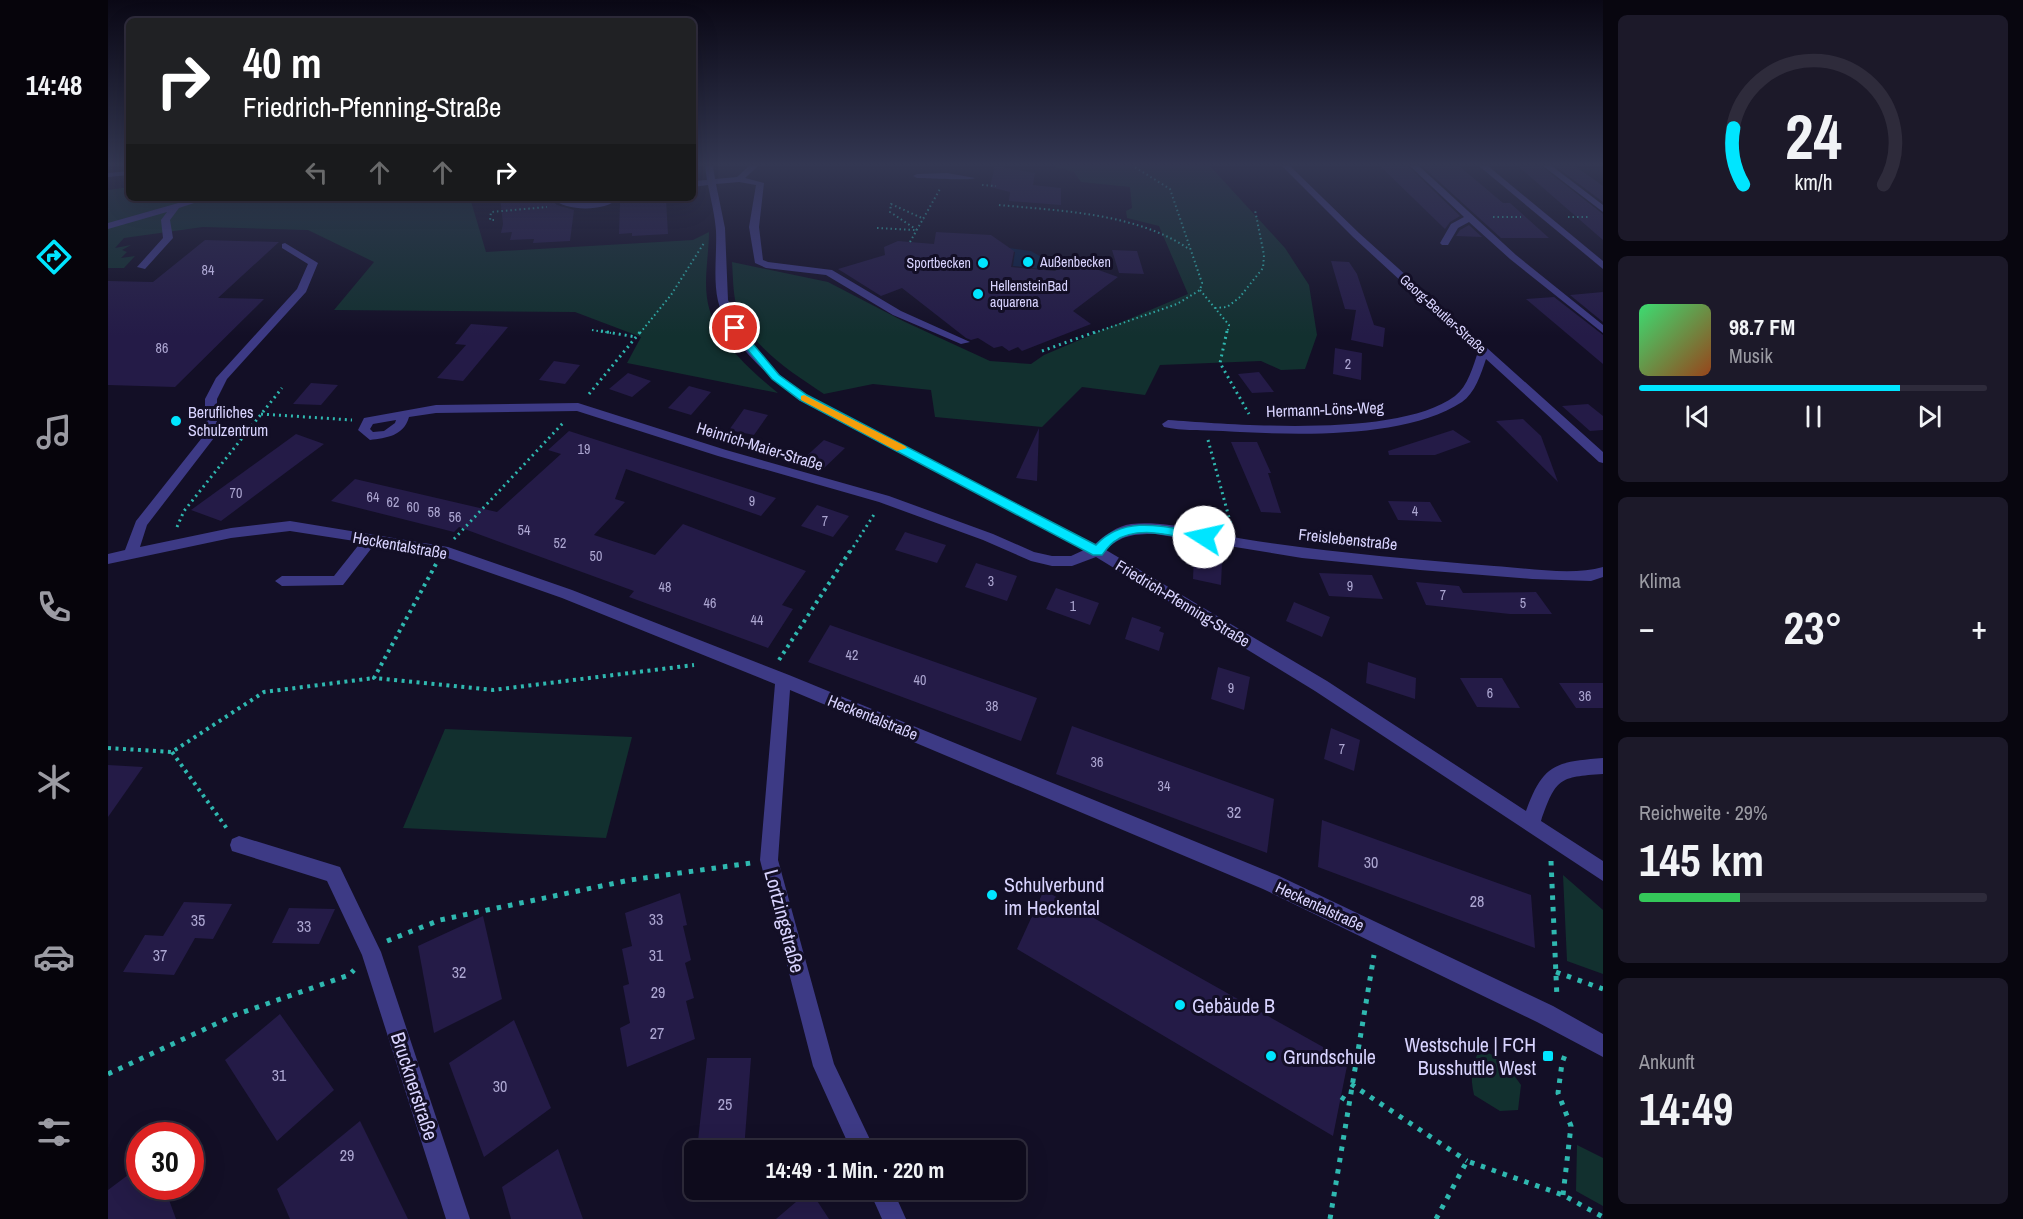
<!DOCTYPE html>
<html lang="de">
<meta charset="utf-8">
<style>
body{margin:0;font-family:"Archivo Narrow",sans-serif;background:#1c1929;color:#f1f3f6;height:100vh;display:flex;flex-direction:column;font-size:22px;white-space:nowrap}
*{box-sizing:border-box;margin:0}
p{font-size:20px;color:#9b9ba3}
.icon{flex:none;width:33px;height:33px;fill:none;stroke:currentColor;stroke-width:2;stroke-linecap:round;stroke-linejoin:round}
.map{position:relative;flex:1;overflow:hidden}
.panel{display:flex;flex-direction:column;gap:15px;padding:15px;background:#08060f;width:420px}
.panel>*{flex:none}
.banner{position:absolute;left:18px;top:18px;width:570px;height:183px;border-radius:9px;box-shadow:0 6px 24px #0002,0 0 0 2px #2e2b3b;background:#202124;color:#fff;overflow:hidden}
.speed{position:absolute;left:18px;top:1122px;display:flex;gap:12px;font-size:30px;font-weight:700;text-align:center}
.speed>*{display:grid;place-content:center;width:78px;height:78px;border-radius:50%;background:#0e0b1c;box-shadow:0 6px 24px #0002,0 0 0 2px #2e2b3b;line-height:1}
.speed .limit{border:9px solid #d22;background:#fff;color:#111}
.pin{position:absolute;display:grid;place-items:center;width:51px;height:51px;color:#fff;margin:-26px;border:3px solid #fff;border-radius:50%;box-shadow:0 2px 6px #0007}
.me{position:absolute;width:66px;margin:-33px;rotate:280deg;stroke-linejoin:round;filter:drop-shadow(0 0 4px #0008)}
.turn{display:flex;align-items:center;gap:21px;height:126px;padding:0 18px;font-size:27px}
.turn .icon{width:78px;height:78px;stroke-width:2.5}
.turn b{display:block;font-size:42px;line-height:51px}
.lanes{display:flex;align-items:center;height:57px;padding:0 18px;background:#0003;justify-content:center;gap:30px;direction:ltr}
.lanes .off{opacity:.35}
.big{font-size:45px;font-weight:800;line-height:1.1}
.panel .card{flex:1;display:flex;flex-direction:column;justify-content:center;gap:9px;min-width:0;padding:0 21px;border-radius:9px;background:#1c1929}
.panel .dial{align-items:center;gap:0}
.dial svg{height:156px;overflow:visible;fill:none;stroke:#2e2b3b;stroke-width:7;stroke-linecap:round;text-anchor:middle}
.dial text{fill:#f1f3f6;stroke:none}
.song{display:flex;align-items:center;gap:18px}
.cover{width:72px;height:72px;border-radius:9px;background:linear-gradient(135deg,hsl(140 70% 55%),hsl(20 70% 35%))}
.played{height:6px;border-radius:3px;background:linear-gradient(90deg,#00e5ff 75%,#2e2b3b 75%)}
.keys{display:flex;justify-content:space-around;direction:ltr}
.heat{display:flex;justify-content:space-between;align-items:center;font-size:33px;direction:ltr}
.charge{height:9px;border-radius:4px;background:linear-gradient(90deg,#34c759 29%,#2e2b3b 0)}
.trip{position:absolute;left:576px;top:1140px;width:342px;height:60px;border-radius:9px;background:#0e0b1c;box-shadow:0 6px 24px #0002,0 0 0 2px #2e2b3b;font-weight:800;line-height:60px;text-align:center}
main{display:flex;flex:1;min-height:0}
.tabs{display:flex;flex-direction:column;width:108px;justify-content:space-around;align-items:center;background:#06040b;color:#9b9ba3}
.tabs .icon{width:42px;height:42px}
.tabs .selected{color:#00e5ff}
.tabs b{font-size:27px;color:#f1f3f6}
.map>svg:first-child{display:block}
.green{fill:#12302f}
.water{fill:#0a1f44}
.building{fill:#241b47}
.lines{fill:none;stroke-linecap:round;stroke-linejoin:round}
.path-far3{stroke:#2fb8b0;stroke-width:2;stroke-dasharray:1.5 3;stroke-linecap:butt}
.path-far2{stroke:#2fb8b0;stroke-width:3;stroke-dasharray:2 4;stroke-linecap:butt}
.path-far1{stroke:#2fb8b0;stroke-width:4;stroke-dasharray:3 4.5;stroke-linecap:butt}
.path{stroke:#2fb8b0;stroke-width:5;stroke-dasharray:4.5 7;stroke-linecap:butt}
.minor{fill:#3d3a85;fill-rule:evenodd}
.route{fill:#00e5ff;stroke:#0095a6;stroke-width:1.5}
.slow{fill:#f59e0b}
.poi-dot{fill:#00e5ff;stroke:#130f26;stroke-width:2}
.labels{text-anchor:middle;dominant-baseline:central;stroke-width:6;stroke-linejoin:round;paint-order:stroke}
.far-poi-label{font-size:14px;fill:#d9d4ff;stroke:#130f26;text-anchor:start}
.number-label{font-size:14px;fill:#aca6d1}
.far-street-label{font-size:14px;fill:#d9d4ff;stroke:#130f26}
.street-label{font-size:16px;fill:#d9d4ff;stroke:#130f26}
.poi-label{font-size:16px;fill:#d9d4ff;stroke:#130f26;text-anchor:start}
.near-number-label{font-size:16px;fill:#aca6d1}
.near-poi-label{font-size:20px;fill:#d9d4ff;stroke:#130f26;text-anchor:start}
.near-street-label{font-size:20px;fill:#d9d4ff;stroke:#130f26}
</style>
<main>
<nav class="tabs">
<b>14:48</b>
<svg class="icon selected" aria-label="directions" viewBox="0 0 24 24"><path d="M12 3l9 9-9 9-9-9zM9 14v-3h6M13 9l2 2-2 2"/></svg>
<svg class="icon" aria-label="music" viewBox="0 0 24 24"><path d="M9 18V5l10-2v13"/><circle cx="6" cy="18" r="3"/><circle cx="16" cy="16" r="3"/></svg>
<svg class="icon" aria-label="phone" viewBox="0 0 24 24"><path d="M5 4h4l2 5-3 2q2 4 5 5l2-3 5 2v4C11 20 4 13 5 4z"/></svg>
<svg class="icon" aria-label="climate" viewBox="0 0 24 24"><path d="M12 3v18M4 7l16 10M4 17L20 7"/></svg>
<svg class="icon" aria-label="car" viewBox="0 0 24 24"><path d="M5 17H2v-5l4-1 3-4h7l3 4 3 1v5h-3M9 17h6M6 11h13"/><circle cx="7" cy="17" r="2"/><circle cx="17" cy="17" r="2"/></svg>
<svg class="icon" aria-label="filters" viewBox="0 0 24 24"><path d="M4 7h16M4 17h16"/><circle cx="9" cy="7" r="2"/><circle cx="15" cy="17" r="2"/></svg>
</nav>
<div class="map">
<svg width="1495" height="1219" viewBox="0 0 1495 1219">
<rect width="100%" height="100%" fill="#130f26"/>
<g class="green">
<path d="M944,166H1102L1177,248L1201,285L1209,335L1197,369L1173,370L1153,361L1052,365L1037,395L974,387L934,427L827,417L823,390L765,384L716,394C682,371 641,347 628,304C625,292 625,276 624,262L720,282L795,321L882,361L923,364L936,355L1080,294L1051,226L1019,218L1018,211L1024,208L1022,187L973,182L966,172Z"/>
<path d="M21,187V198H362L378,252L585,240L601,232C601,253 596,277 599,298C604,337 641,369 670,393L519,363L533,337L467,312L226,310L266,262L200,230L95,227L16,238L7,248L23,245L14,250L19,252L13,258L27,256L16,268H0V190Z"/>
<polygon points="337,729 524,737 498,838 295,828"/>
<polygon points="1455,875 1495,910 1495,974 1459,961"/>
<path d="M1372,1049L1395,1060L1413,1085L1410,1110L1392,1111L1366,1095C1362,1077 1363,1066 1372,1049Z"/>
<polygon points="1469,1145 1495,1158 1495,1206 1468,1191"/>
</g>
<polygon class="water" points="894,247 923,251 935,258 934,269 905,266 907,252 893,250"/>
<g class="building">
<polygon points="887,166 927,173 925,185 953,188 953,205 901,201 902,192 882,187"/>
<polygon points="1272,166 1300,166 1352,216 1342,222 1337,229"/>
<polygon points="1314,166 1351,166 1395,203 1402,203 1441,238 1393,238"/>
<polygon points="1410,166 1433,166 1495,214 1495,240"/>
<polygon points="1447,166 1467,166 1495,186 1495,202"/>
<polygon points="392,198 441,198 449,205 466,210 462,241 425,243 426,239 402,240 404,232 393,233 395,224"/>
<polygon points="558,199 560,234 524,236 524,233 511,234 512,203"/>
<polygon points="1361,225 1374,237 1348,236 1352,230"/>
<polygon points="828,232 883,235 906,251 903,267 947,271 963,260 1010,277 965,311 983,324 914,351 910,347 901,351 894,346 886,348 870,338 863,340 858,338 794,288 773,296 730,269 777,255 776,247 790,241 826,244"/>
<polygon points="97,240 171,242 110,298 156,299 67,387 0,385 0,281 45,282"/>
<polygon points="1004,250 1029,251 1036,274 1011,273"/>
<polygon points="1223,261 1241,262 1249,274 1266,325 1277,328 1275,347 1243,340 1248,310 1237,309"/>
<polygon points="1495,292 1495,322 1462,295"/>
<polygon points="1446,297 1495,335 1495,364 1418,299"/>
<polygon points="363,324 400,327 355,381 329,378 358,345 347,344"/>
<polygon points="1227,348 1254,353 1253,380 1225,374"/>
<polygon points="446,361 472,365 457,384 431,380"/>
<polygon points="1151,372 1166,392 1144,393 1130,374"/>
<polygon points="520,373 543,381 524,397 501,389"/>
<polygon points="203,383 230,385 213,405 185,404"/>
<polygon points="581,386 603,392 583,415 560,408"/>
<polygon points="1480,404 1495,416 1495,430 1482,431 1454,406"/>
<polygon points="636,409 660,415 646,435 621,430"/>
<polygon points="1415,419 1433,436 1450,482 1388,421"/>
<polygon points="931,428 929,481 908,478"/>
<polygon points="1345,430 1363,442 1327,455 1281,455 1280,451"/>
<polygon points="461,431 668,498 653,516 518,469 507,499 517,502 486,535 547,555 575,524 698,571 674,605 685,609 660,648 521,597 526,591 351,527 346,532 223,501 247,479 389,512 453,454 440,450"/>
<polygon points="188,434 216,444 113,521 83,510"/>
<polygon points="716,440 737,448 714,470 693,461"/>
<polygon points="1123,442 1149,442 1163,473 1160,473 1173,513 1153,512"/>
<polygon points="1280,501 1322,502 1334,522 1290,520"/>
<polygon points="709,505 741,516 725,537 693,526"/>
<polygon points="797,532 838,545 829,563 787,550"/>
<polygon points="1086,556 1114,562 1113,585 1085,579"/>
<polygon points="868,563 909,576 899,601 857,587"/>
<polygon points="1211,573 1264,575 1275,599 1221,596"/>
<polygon points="1308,582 1351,586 1355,593 1428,592 1444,614 1402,614 1318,605"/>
<polygon points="948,588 991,603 982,625 938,609"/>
<polygon points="1186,602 1222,617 1214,637 1178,621"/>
<polygon points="1024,617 1053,627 1051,631 1056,633 1051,651 1017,639"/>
<polygon points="722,625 929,698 913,741 700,662"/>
<polygon points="1260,662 1308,678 1307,699 1258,683"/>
<polygon points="1110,667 1142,677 1136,710 1103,699"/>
<polygon points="1352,678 1394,678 1412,708 1369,707"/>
<polygon points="1451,683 1495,683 1495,708 1468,708"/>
<polygon points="964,726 1166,799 1159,853 948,774"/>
<polygon points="1223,728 1252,740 1246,771 1216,759"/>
<polygon points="0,765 35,767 0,817"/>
<polygon points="1214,820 1423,895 1427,948 1210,867"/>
<polygon points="936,890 1240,1061 1225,1136 909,949"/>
<polygon points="572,893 579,925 575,926 583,960 577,963 586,998 578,1001 587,1039 519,1067 512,1028 522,1023 515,986 521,984 514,949 524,946 517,913"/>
<polygon points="76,902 124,904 105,939 87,938 66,975 15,972 37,935 55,936"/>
<polygon points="181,908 227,909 211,944 164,943"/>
<polygon points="375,916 394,999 326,1033 310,946"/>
<polygon points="172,1014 226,1090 169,1141 117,1060"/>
<polygon points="406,1020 443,1108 376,1157 341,1063"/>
<polygon points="599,1058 643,1058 636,1150 589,1150"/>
<polygon points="252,1121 300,1219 182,1219 169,1189"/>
<polygon points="450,1149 475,1219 403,1219 394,1187"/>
<polygon points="32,1166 32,1186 56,1186 68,1219 0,1219 0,1190"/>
<polygon points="702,1190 721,1219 668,1219"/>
</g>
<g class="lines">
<g class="path-far3">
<polyline points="874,185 888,186"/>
<path d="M891,205C953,211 1028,213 1081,249"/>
<polyline points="1385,217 1413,217"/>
<polyline points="1460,217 1482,217"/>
<polyline points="386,220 382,220 383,212 439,207"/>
<polyline points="769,228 807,230"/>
<polyline points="809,230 782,212 783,204 816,219"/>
<polyline points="802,242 832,189"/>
<polyline points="1092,290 1121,325 1119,333"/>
<polyline points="1107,308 1119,307 1131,298 1155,268 1156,255 1147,210"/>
<polyline points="484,330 503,333"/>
<polyline points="532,333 563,295 596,243"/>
<polyline points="986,333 1069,304 1092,290 1094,283 1062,189 1025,166"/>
</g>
<g class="path-far2">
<polyline points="493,331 528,337"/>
<polyline points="1119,331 1112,363 1141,414"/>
<polyline points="934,351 990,331"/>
<polyline points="481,394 533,331"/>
<polyline points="153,414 244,420"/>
<polyline points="1100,440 1123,525"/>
<polyline points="69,527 76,511 174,388"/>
<polyline points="346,539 456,422"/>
<polyline points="742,552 767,513"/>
</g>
<g class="path-far1">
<polyline points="328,564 266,678 385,690 586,665"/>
<polyline points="671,660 742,551"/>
<polyline points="0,748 64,752 156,692 266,678"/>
<polyline points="64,752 120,830"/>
</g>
<g class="path">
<polyline points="1443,861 1449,998"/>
<polyline points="279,941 332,920 522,880 643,863"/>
<polyline points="1448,972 1495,989"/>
<polyline points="0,1074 127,1015 241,975 246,970"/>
<polyline points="1243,1084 1359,1161"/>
<polyline points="1233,1097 1241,1102"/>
<polyline points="1455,1195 1463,1126 1450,1093 1454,1063 1459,1050"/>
<polyline points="1222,1219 1266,955"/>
<polyline points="1328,1219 1359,1161 1455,1195 1495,1217"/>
</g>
<g class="minor">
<path d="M597,166H605L607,179L629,177L641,166H650L637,178L656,183L651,227L655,260L660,262L724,270L793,311L862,342L853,344L785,315L718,275L658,268L647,263L641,227L648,185L631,182L608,184L617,228L620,300L632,328L647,348L672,375L699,396L987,544C997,535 1009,526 1023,524C1057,520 1102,533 1136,539C1219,552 1302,559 1386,566C1419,568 1464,576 1495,567V577L1483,581L1424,579L1312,570L1194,558L1047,534C1026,534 1013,535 998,550L1219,681L1418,811C1435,764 1447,762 1495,758V774C1451,777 1448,778 1433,821L1495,861V881L1207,691L988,557L964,566H944L923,561L875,540L771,502L610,456L469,411L328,413L301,417C296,436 278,438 262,440L250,430L256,418L328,405L470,403L618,450L781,496L885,534L926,552L944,556H963L976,550L691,400C659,375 621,343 610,301C605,279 609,253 608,231C607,216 603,200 600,185L585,187V181L599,180ZM288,420L287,423L276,431L265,432L262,429L265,424Z"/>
<path d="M1174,166H1182L1251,233L1495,452V463L1491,462L1378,359C1373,374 1367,393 1354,402C1296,440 1183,435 1115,431C1096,430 1074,431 1056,427L1054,424L1060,420C1130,425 1291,438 1347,396C1360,386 1365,366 1370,352L1245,237Z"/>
<polygon points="1302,166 1311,166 1408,255 1495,325 1495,333 1402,259 1361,222 1350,228 1340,245 1334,245 1332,243 1343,224 1356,217"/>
<polygon points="1371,166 1380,166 1495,261 1495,269"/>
<polygon points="1435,166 1444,166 1495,205 1495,212"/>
<polygon points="21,171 21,175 0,177 0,173"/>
<path d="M839,173L867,178C863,181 819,178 809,178L805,176L809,174Z"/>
<polygon points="88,198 101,198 71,208 62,220 65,238 37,269 29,267 55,238 53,220 59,212 0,229 0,223"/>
<path d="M443,198L478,203L512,198C495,212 460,212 443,198Z"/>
<polygon points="177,243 210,263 198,292 119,379 109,399 109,434 39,525 32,547 123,528 182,521 340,547 464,590 681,675 1169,875 1445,1006 1495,1034 1495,1057 1429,1022 1155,889 682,690 670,860 726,1064 767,1150 743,1150 705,1066 652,860 667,684 454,598 334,556 266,545 235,585 174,586 167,581 174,576 226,576 253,542 182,531 123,538 0,564 0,554 17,550 28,521 97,434 97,399 108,378 189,289 200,264 174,248 174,244"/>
<polygon points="131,836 232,867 273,952 362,1219 338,1219 254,955 219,881 124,851 122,845 124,839"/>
<polygon points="761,1190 785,1190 798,1219 774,1219"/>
</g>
</g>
<linearGradient id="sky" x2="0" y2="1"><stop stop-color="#0a0815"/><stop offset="0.49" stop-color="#333752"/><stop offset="1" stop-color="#333752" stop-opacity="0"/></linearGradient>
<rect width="1495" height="336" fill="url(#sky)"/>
<path class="route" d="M623,326H630L671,375L699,395L988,545C1017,514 1058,527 1096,533L1102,537L1096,542C1070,537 1031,524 1007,541C1002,544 998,550 994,555H985L692,400L664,379L623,330Z"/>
<polygon class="slow" points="696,395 797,446 799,448 789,451 693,400 693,396"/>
<g class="poi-dot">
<circle cx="920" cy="262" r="6"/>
<circle cx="875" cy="263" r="6"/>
<circle cx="870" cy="294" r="6"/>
<circle cx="68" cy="421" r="6"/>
<circle cx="884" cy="895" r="6"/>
<circle cx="1072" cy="1005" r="6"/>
<circle cx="1163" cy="1056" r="6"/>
<rect x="1434" y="1050" width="12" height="12" rx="3"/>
</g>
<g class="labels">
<g class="far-poi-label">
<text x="932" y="262">Außenbecken</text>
<text x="863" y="263" text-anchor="end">Sportbecken</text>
<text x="882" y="286">HellensteinBad<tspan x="882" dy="16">aquarena</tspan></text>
</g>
<g class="number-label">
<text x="100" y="270">84</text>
<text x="54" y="348">86</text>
<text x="1240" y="364">2</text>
<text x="476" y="449">19</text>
<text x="128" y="493">70</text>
<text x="265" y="497">64</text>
<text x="644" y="501">9</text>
<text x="285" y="502">62</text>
<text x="305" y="507">60</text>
<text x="1307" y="511">4</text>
<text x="326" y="512">58</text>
<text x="347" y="517">56</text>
<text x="717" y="521">7</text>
<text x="416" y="530">54</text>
<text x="452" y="543">52</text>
<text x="488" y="556">50</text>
<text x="883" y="581">3</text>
<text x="1242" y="586">9</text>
<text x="557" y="587">48</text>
<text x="1335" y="595">7</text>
<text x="602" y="603">46</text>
<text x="1415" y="603">5</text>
<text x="965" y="606">1</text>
<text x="649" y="620">44</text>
<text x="744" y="655">42</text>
<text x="812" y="680">40</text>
<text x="1123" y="688">9</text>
<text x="1382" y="693">6</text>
<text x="1477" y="696">36</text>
<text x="884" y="706">38</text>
<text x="1234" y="749">7</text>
<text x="989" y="762">36</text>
<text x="1056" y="786">34</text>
</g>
<g class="far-street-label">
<text transform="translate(1335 314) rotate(42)">Georg-Beutler-Straße</text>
</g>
<g class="street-label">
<text transform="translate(1217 409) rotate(-2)">Hermann-Löns-Weg</text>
<text transform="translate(652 446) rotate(17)">Heinrich-Maier-Straße</text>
<text transform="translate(1240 539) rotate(6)">Freislebenstraße</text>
<text transform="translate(292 545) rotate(10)">Heckentalstraße</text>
<text transform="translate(1075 603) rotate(31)">Friedrich-Pfenning-Straße</text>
<text transform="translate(765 717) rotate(22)">Heckentalstraße</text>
<text transform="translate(1212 906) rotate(25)">Heckentalstraße</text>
</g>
<g class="poi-label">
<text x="80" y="412">Berufliches<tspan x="80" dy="18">Schulzentrum</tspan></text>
</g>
<g class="near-number-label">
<text x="1126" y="812">32</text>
<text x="1263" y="862">30</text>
<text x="1369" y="901">28</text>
<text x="548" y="919">33</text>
<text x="90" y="920">35</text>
<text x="196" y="926">33</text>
<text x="52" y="955">37</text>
<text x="548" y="955">31</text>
<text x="351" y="972">32</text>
<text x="550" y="992">29</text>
<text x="549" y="1033">27</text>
<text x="171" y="1075">31</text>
<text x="392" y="1086">30</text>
<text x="617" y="1104">25</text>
<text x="239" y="1155">29</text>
</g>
<g class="near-poi-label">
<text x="896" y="884">Schulverbund<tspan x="896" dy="23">im Heckental</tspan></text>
<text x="1084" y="1005">Gebäude B</text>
<text x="1428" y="1044" text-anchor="end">Westschule | FCH<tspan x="1428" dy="23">Busshuttle West</tspan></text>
<text x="1175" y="1056">Grundschule</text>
</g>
<g class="near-street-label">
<text transform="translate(677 921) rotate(75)">Lortzingstraße</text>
<text transform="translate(307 1086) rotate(72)">Brucknerstraße</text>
</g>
</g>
</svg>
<div class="speed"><div class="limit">30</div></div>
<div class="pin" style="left:627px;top:328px;background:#d93025"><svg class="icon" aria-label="arrive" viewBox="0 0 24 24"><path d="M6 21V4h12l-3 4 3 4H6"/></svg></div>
<svg class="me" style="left:1096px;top:537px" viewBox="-20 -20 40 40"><circle r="19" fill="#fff"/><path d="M0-13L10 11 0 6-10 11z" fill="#00e5ff"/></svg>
<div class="trip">14:49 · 1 Min. · 220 m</div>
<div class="banner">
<div class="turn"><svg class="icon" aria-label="right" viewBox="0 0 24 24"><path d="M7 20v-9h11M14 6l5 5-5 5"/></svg><div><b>40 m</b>Friedrich-Pfenning-Straße</div></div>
<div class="lanes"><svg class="icon off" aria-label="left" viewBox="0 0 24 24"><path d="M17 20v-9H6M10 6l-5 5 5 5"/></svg><svg class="icon off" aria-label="ahead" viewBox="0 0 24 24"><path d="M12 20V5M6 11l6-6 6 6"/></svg><svg class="icon off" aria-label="ahead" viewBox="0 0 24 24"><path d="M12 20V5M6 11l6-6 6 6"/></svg><svg class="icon" aria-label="right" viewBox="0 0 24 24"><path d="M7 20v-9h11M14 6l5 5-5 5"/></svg></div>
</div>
</div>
<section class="panel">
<div class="card dial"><svg viewBox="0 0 100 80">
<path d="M14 69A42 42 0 1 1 86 69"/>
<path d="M14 69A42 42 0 0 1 9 40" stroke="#00e5ff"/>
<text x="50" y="56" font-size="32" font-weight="700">24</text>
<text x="50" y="72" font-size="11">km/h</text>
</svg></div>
<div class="card">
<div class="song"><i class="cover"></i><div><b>98.7 FM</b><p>Musik</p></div></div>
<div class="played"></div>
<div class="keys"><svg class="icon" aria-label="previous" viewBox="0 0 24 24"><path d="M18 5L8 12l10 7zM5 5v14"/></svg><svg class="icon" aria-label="pause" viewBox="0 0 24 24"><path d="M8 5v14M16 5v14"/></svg><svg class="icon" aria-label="next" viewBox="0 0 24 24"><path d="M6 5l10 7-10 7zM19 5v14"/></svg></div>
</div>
<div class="card"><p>Klima</p>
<div class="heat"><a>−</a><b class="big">23°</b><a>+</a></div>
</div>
<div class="card"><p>Reichweite · 29%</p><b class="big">145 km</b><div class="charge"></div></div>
<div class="card"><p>Ankunft</p><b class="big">14:49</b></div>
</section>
</main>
